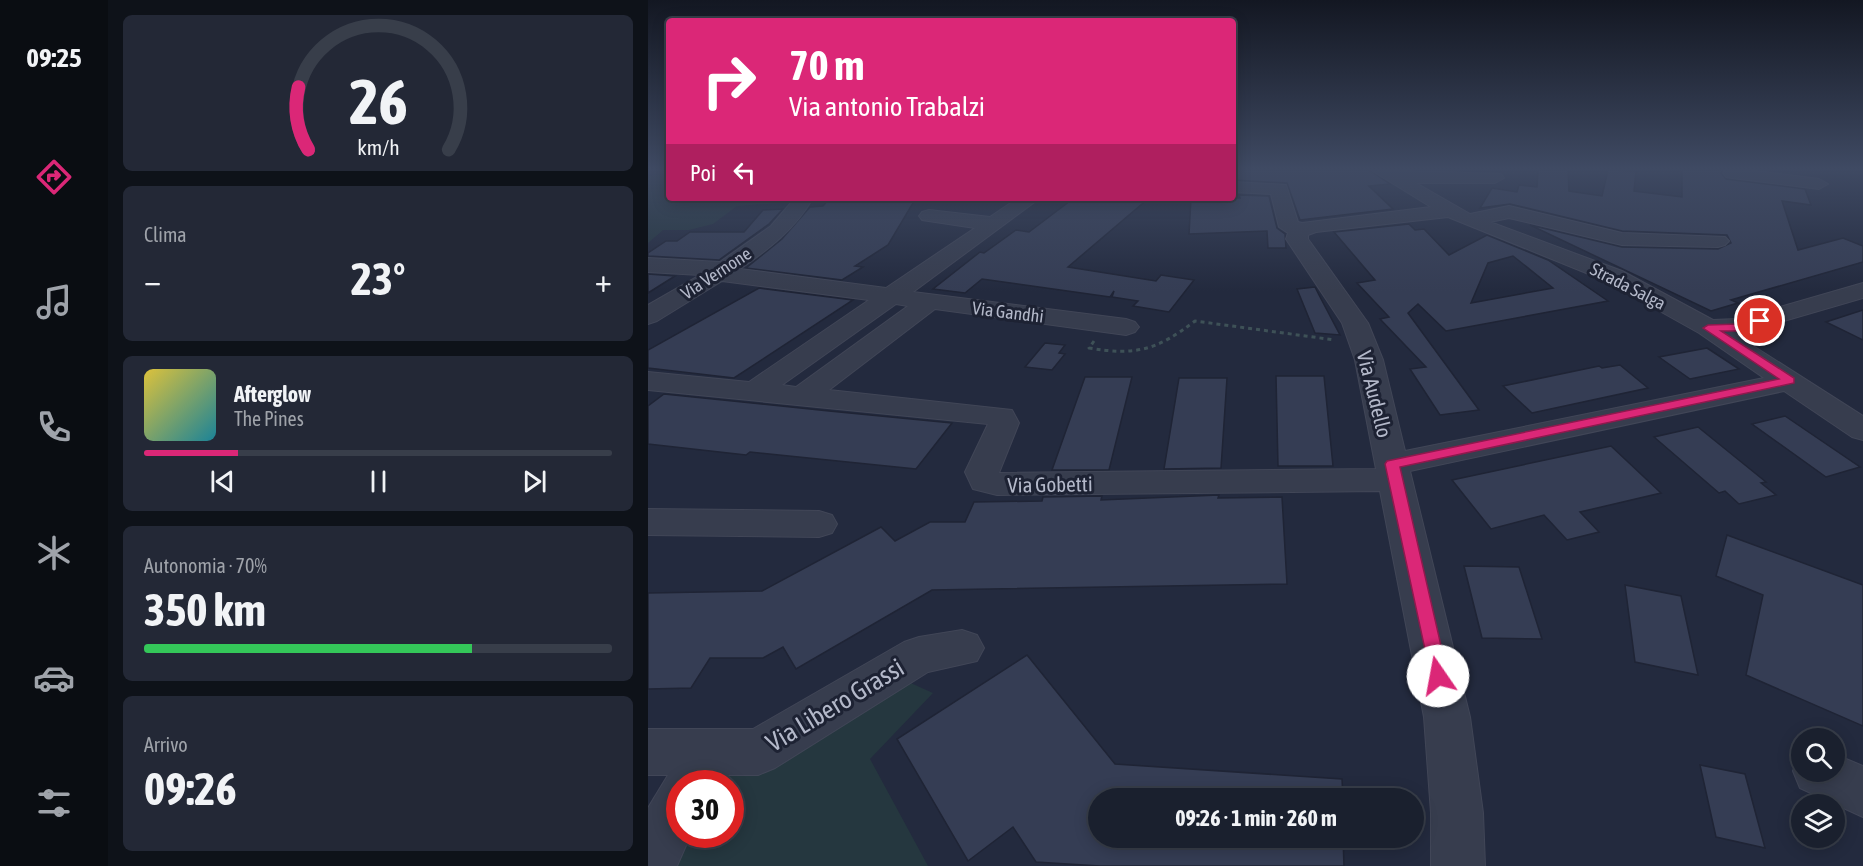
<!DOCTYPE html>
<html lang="it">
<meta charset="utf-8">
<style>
body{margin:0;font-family:"Asap Condensed",sans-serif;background:#232836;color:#f1f3f6;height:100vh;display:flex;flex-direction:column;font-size:22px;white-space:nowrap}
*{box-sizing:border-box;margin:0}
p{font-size:20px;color:#9fa3aa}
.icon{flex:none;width:33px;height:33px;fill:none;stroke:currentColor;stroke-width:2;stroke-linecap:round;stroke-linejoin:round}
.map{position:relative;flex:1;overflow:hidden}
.panel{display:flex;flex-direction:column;gap:15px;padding:15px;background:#0e1219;width:540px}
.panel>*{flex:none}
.banner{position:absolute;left:18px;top:18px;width:570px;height:183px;border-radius:6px;box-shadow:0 3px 15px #0003,0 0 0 2px #383e4a;background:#db2777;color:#fff;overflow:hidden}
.controls{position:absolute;left:1143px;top:728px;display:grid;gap:12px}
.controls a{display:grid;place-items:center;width:54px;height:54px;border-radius:50%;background:#1a202e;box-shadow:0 3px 15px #0003,0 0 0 2px #383e4a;font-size:30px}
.speed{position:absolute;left:18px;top:770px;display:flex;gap:12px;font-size:30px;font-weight:700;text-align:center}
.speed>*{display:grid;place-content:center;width:78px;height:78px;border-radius:50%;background:#1a202e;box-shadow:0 3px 15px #0003,0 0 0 2px #383e4a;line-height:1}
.speed .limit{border:9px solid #d22;background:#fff;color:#111}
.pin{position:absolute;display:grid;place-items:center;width:51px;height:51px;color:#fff;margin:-26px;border:3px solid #fff;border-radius:50%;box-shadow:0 2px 6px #0007}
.me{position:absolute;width:66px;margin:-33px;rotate:348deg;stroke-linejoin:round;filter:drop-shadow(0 0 4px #0008)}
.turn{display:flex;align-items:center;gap:21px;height:126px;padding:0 24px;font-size:27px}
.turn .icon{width:78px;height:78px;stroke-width:2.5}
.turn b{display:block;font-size:42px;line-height:51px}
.then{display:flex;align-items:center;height:57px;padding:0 24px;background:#0003;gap:12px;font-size:22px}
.big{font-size:45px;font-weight:700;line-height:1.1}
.panel .card{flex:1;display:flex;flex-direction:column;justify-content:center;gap:9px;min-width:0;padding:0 21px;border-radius:9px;background:#232836}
.panel .dial{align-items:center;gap:0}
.dial svg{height:156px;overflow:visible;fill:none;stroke:#383e4a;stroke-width:7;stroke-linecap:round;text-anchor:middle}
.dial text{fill:#f1f3f6;stroke:none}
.song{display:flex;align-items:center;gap:18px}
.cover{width:72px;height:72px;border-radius:9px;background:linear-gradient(135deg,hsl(50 70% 55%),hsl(190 70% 35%))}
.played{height:6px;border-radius:3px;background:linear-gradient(90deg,#db2777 20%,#383e4a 20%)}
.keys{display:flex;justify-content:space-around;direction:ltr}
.heat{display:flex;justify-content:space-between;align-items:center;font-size:33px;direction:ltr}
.charge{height:9px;border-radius:4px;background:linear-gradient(90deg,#34c759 70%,#383e4a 0)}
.trip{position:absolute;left:440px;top:788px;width:336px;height:60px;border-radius:30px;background:#1a202e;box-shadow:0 3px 15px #0003,0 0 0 2px #383e4a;font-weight:700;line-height:60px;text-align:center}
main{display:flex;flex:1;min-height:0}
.tabs{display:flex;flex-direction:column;width:108px;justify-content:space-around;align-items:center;background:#0a0d12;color:#9fa3aa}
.tabs .icon{width:42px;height:42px}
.tabs .current{color:#db2777}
.tabs b{font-size:27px;color:#f1f3f6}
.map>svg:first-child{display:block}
.green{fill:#25373f}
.building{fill:#353d54;stroke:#1f2435;stroke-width:1.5;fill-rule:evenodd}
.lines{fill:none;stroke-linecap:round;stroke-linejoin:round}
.minor-casing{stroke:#414657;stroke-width:2}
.path{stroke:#3e5157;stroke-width:3;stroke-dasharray:4 4;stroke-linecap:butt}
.minor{fill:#373d4e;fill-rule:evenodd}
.route{fill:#db2777;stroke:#8e194d;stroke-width:1.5}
.labels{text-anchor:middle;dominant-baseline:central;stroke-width:6;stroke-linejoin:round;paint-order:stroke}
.far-street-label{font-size:18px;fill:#b3b8c9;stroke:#1d2233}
.street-label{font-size:21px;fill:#b3b8c9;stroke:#1d2233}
.near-street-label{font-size:26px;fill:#b3b8c9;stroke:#1d2233}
</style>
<main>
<nav class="tabs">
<b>09:25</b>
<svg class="icon current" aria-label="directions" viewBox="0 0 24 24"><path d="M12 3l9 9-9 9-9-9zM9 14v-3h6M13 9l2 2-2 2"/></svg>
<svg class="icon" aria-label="music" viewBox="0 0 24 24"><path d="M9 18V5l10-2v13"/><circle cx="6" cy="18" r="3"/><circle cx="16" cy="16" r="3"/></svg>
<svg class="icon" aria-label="phone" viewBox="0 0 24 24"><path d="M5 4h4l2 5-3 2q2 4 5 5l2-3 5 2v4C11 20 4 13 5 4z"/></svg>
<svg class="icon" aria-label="climate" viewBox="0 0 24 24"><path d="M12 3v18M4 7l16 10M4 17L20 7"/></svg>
<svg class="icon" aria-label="car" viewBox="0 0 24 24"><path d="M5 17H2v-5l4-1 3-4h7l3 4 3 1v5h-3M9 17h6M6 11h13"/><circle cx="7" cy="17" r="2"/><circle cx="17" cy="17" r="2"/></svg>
<svg class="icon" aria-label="filters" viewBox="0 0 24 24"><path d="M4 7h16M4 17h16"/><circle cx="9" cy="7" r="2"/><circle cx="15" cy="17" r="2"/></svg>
</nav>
<section class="panel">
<div class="card dial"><svg viewBox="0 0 100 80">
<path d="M14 69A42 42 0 1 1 86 69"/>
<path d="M14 69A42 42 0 0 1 9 37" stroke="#db2777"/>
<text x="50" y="56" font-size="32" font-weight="700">26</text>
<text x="50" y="72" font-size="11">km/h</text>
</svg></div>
<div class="card"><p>Clima</p>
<div class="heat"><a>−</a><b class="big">23°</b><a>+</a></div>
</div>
<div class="card">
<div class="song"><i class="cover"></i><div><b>Afterglow</b><p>The Pines</p></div></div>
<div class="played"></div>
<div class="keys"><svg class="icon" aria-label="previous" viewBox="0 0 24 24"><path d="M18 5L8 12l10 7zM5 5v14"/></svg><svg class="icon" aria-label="pause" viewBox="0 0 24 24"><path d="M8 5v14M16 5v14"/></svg><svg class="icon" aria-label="next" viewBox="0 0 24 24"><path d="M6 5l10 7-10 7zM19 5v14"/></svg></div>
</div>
<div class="card"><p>Autonomia · 70%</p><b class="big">350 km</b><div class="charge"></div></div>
<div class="card"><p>Arrivo</p><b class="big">09:26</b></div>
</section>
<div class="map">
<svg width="1215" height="866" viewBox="0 0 1215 866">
<rect width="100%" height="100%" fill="#232a3e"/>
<g class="green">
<polygon points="21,174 21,198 148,198 145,202 89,206 65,224 41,230 15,230 0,243 0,176"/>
<polygon points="247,676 285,693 222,759 280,866 27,866 37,834 82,834 82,783 63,783 70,769"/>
</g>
<g class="building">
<polygon points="603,170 721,170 742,184 721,186 745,209 652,220 639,183 586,180 585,171"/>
<polygon points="890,170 920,170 921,191 954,196 960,170 988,171 986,191 1034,197 1034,170 1074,170 1073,173 1078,179 1157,189 1163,205 1134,201 1150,250 1195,238 1215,246 1215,262 1083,300 1090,303 1063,311 882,225 974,247 1070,249 1083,243 1079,235 974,231 862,204 832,208 844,188 869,192 871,185 889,187"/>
<polygon points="591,195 621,196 629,228 637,234 638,248 620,248 619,231 541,234 543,198 592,198"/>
<polygon points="182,198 268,198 240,245 207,266 215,267 194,280 98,268 134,239 162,207 175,206"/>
<polygon points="426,198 501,198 420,267 508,281 513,275 546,280 521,312 485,306 490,301 464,297 466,291 462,297 334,279 317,293 285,289 332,252 336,253 368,230 381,232"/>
<polygon points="135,209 121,224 71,260 0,256 0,253 18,241 29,241 42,232 96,232 115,210"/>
<path d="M761,224L767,230L776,229L801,255L839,235L900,260L960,301L798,331L770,304L760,313L831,410L792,415L762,369L778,367L732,319L741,317L709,283L727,280L686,232ZM865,256L905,288L823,303L840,263Z"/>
<polygon points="0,274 27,276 0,293"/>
<polygon points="667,287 671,295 692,335 667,333 649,289"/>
<polygon points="111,288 205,300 86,378 0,368 0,350"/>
<polygon points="1215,310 1215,340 1178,322"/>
<polygon points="397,343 417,345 411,353 417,354 404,370 377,367"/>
<polygon points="1059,348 1091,369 1042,379 1011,357"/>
<polygon points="972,365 1000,388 884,413 855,386 951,366 954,368"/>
<polygon points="628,376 676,376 685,466 630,466"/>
<polygon points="437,377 484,377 461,470 404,470"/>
<polygon points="531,378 579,378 573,468 516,469"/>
<polygon points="16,394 181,411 304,423 268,469 102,452 98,455 0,444 0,406"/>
<polygon points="1137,416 1212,467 1178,477 1104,424"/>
<polygon points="1050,427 1118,482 1113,483 1128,495 1091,504 1077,491 1071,493 1006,437"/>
<polygon points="963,446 1013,493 932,512 951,532 919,540 896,515 843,529 804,480"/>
<polygon points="571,495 570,498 634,497 639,584 284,590 148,669 135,647 115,658 62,658 43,688 0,689 0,593 114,591 233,527 247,541 282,522 317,522 326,502 394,501 395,497 454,496 453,500"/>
<polygon points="1079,535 1215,585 1215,726 1098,675 1115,595 1068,576"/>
<polygon points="816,566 871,567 894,639 834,638"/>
<polygon points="977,585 1033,596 1050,675 987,662"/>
<polygon points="379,655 467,764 694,779 695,798 450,798 450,837 695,837 696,866 452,866 388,862 365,827 320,861 249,739"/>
<polygon points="1052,765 1097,774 1117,848 1068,837"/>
</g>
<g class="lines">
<g class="minor-casing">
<g id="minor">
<path d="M723,170L853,174L856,178L847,183H768L822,214L861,206L974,233L1077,237L1081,241L1077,245L1070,247L974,245L861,218L842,222L974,271L1065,320L1090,319L1215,283V298L1088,335L1215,416V440L1204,437L1136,391L762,471L822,717L835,813L837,866H783V813L776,717L732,491L349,495L325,489L317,472L340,424L0,390V372L101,382L221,300L74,281L9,321L0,324V305L52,275L0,272V258L72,262L123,226L147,198H165C147,229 121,249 92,269L238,288L327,228L274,220L271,216L274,212L281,210L342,217L370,198H392L265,292L478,319L487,322L491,327L487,332L478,335L287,309L181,390L364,410L371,423L351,473L728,469L707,360L694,323L638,239L640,233L631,227L623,194L585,192V182L638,185L650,222L654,223L783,207ZM800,217L958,281L1051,333L1116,378L757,451L735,360L720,323L660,239V235L668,232ZM248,304L260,306L148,387L134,385Z"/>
<polygon points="1077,170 1100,170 1171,179 1180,184 1171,189 1084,178 1078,177 1075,173"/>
<polygon points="0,509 171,511 184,515 189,524 184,533 171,537 0,535"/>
<polygon points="314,630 329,635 336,648 329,661 280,672 127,768 110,775 73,775 69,783 32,783 32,834 43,834 29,866 0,866 0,808 20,775 0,775 0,729 105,729 256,642 271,637"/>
<polygon points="1152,754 1154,771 1186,771 1186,754 1215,766 1215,817 1152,788 1145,771"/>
</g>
</g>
<path class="path" d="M446,341L441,348C488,356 509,350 547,321L687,340"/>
<use href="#minor" class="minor"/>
</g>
<linearGradient id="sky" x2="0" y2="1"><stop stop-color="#131722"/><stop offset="0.58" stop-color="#3f4a63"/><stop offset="1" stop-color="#3f4a63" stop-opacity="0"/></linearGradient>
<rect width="1215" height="291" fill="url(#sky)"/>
<polygon class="route" points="1112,318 1118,321 1116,323 1092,331 1073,331 1146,378 1146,383 752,467 800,676 797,682 790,684 784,682 737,464 739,461 1131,379 1055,328 1060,325 1091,324"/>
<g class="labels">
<g class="far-street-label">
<text transform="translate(68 273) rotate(-33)">Via Vernone</text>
<text transform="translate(980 286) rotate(27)">Strada Salga</text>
<text transform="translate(360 312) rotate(7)">Via Gandhi</text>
</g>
<g class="street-label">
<text transform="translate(727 394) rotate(76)">Via Audello</text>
<text transform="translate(402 484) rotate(-1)">Via Gobetti</text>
</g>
<g class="near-street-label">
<text transform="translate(187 705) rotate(-31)">Via Libero Grassi</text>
</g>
</g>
</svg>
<div class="controls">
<a><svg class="icon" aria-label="search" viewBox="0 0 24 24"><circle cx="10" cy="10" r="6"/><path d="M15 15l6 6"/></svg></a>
<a><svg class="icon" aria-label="layers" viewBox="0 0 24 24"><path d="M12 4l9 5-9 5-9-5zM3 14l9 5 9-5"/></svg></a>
</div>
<div class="speed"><div class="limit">30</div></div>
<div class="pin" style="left:1112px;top:321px;background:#d93025"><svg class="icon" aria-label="arrive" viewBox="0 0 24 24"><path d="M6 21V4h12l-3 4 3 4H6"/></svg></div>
<svg class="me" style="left:790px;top:676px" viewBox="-20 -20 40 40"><circle r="19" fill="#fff"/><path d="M0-13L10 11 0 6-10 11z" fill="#db2777"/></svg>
<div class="trip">09:26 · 1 min · 260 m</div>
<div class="banner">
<div class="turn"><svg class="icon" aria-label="right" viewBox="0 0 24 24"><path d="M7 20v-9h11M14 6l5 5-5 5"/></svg><div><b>70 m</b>Via antonio Trabalzi</div></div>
<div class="then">Poi<svg class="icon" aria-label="left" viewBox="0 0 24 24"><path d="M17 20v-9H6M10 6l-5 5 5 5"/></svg></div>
</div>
</div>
</main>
